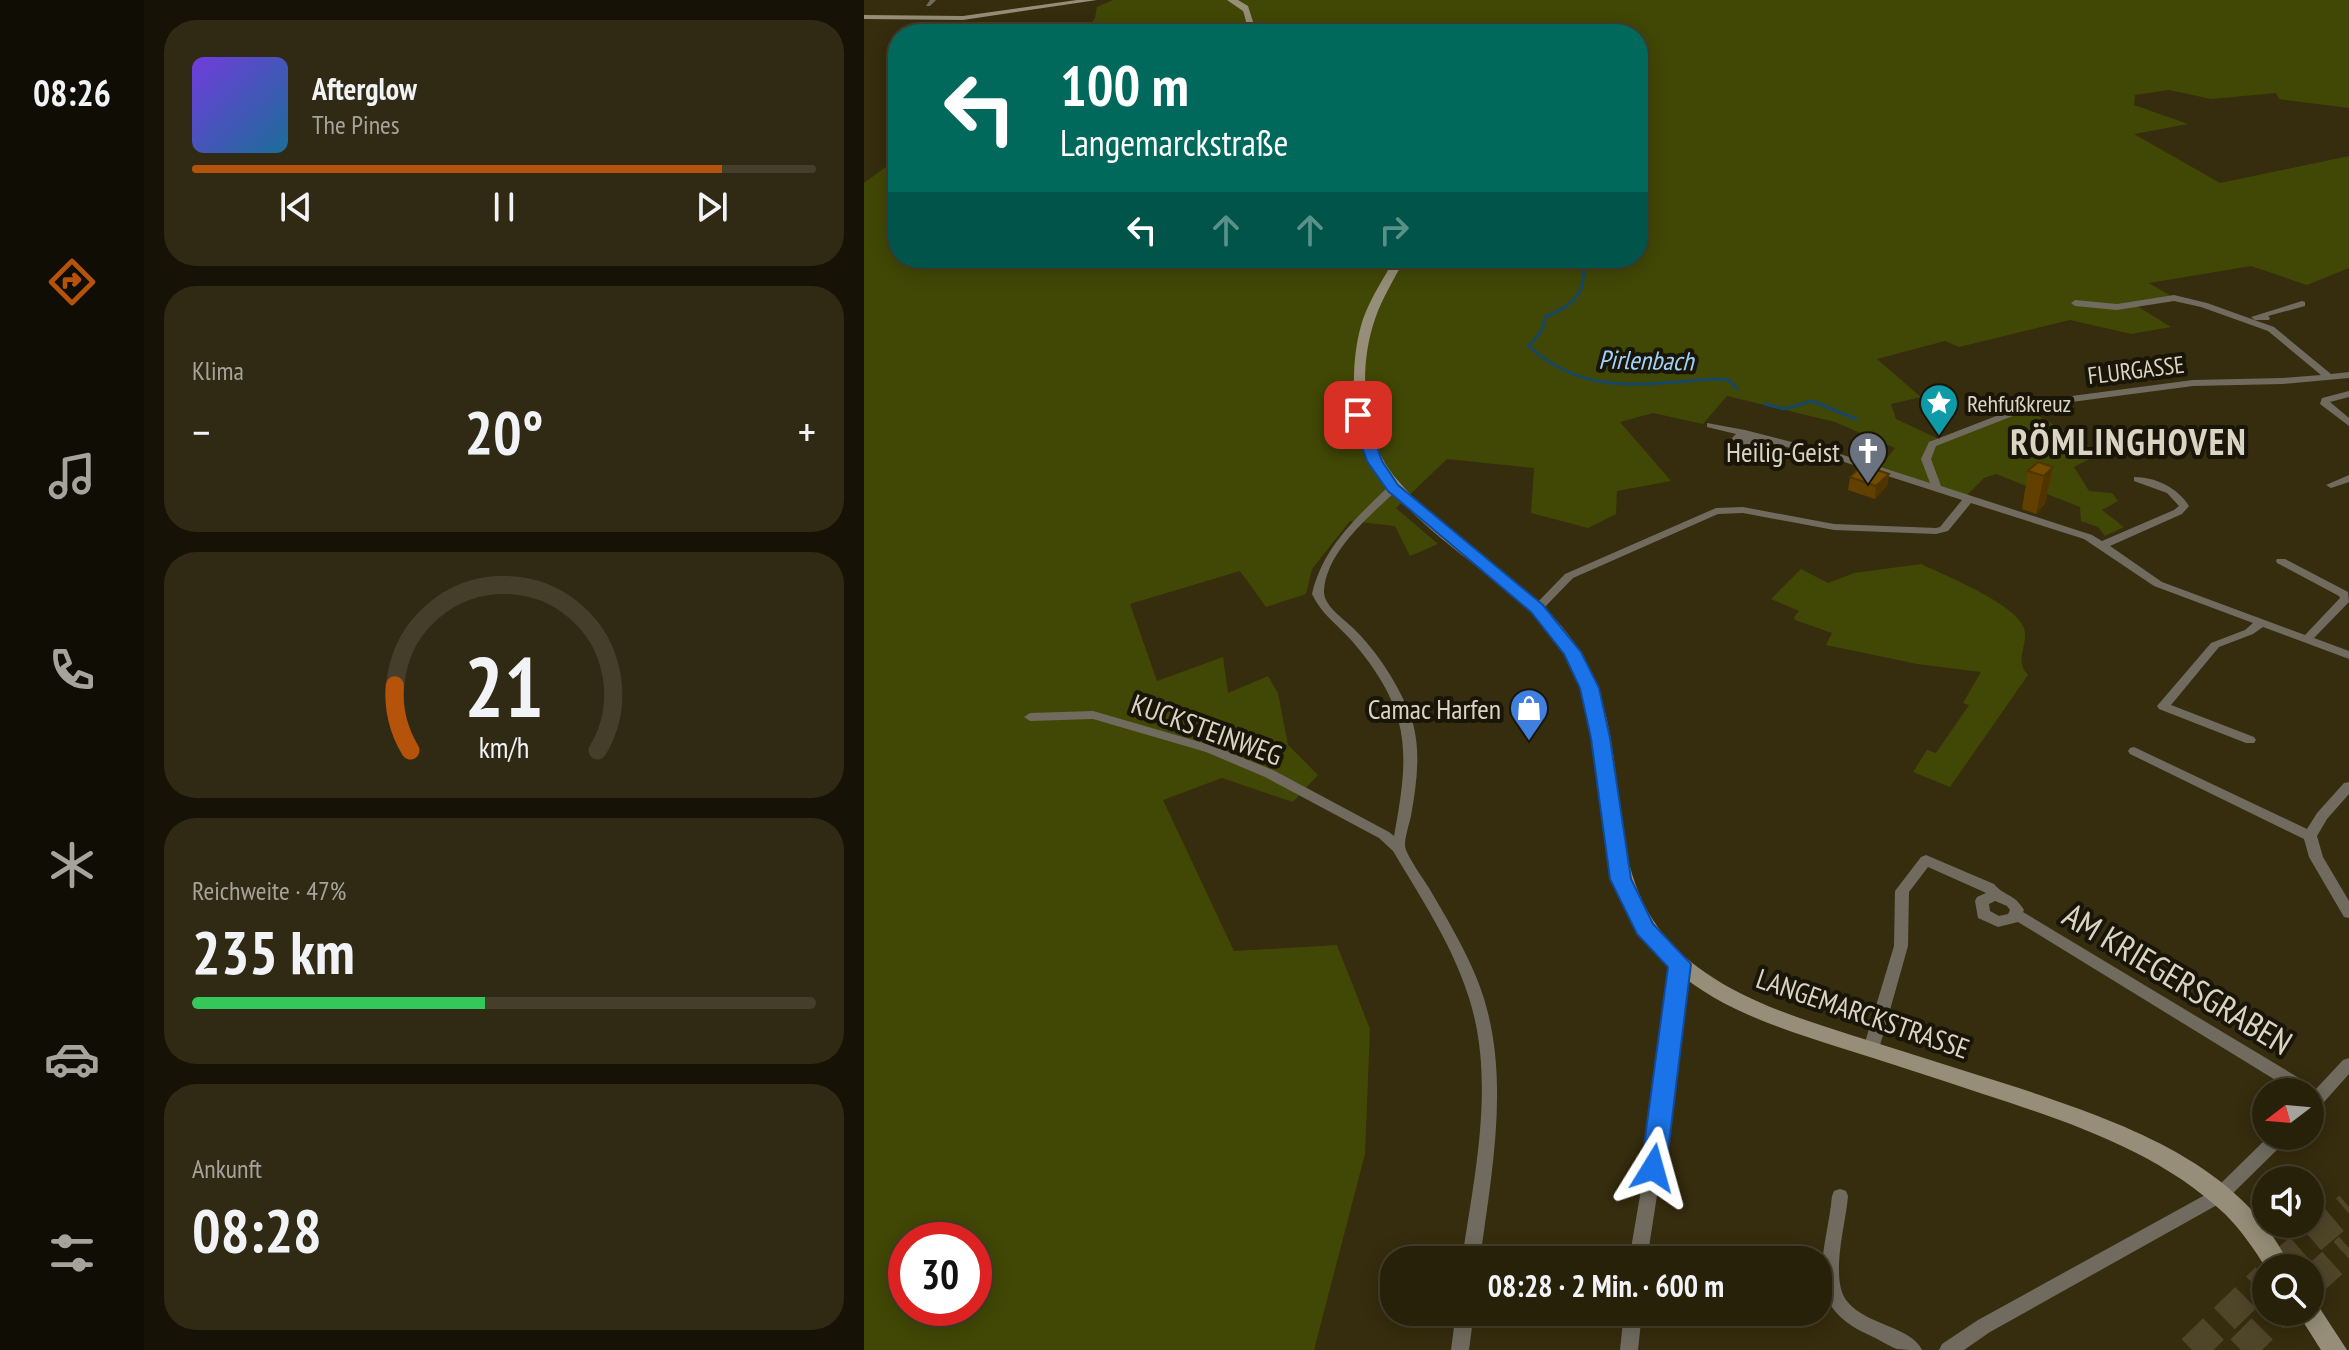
<!DOCTYPE html>
<html lang="de">
<meta charset="utf-8">
<style>
body{margin:0;font-family:"PT Sans Narrow",sans-serif;background:#302913;color:#f1f3f6;height:100vh;display:flex;flex-direction:column;font-size:30px;white-space:nowrap}
*{box-sizing:border-box;margin:0}
p{font-size:26px;color:#a5a39c}
.icon{flex:none;width:44px;height:44px;fill:none;stroke:currentColor;stroke-width:2;stroke-linecap:round;stroke-linejoin:round}
.map{position:relative;flex:1;overflow:hidden}
.sheet{display:flex;flex-direction:column;gap:20px;padding:20px;background:#161206;width:720px}
.sheet>*{flex:none}
.banner{position:absolute;left:24px;top:24px;width:760px;height:244px;border-radius:32px;box-shadow:0 4px 20px #0003,0 0 0 2px #443e2b;background:#00695c;color:#fff;overflow:hidden}
.needle{width:52px;rotate:254deg}
.tools{position:absolute;left:1388px;top:1078px;display:grid;gap:16px}
.tools a{display:grid;place-items:center;width:72px;height:72px;border-radius:50%;background:#28210a;box-shadow:0 4px 20px #0003,0 0 0 2px #443e2b;font-size:40px}
.speed{position:absolute;left:24px;top:1222px;display:flex;gap:16px;font-size:40px;font-weight:700;text-align:center}
.speed>*{display:grid;place-content:center;width:104px;height:104px;border-radius:50%;background:#28210a;box-shadow:0 4px 20px #0003,0 0 0 2px #443e2b;line-height:1}
.speed .limit{border:12px solid #d22;background:#fff;color:#111}
.pin{position:absolute;display:grid;place-items:center;width:68px;height:68px;color:#fff;margin:-34px;border-radius:16px;box-shadow:0 4px 12px #0006}
.me{position:absolute;width:88px;margin:-44px;rotate:8deg;stroke-linejoin:round;filter:drop-shadow(0 0 6px #0008)}
.turn{display:flex;align-items:center;gap:28px;height:168px;padding:0 40px;font-size:36px}
.turn .icon{width:104px;height:104px;stroke-width:2.5}
.turn b{display:block;font-size:56px;line-height:68px}
.lanes{display:flex;align-items:center;height:76px;padding:0 40px;background:#0003;justify-content:center;gap:40px;direction:ltr}
.lanes .off{opacity:.35}
.big{font-size:60px;font-weight:600;line-height:1.1}
.sheet .widget{flex:1;display:flex;flex-direction:column;justify-content:center;gap:12px;min-width:0;padding:0 28px;border-radius:32px;background:#302913}
.sheet .dial{align-items:center;gap:0}
.dial svg{height:208px;overflow:visible;fill:none;stroke:#443e2b;stroke-width:7;stroke-linecap:round;text-anchor:middle}
.dial text{fill:#f1f3f6;stroke:none}
.song{display:flex;align-items:center;gap:24px}
.cover{width:96px;height:96px;border-radius:12px;background:linear-gradient(135deg,hsl(260 70% 55%),hsl(200 70% 35%))}
.played{height:8px;border-radius:4px;background:linear-gradient(90deg,#b45309 85%,#443e2b 85%)}
.keys{display:flex;justify-content:space-around;direction:ltr}
.heat{display:flex;justify-content:space-between;align-items:center;font-size:44px;direction:ltr}
.charge{height:12px;border-radius:6px;background:linear-gradient(90deg,#34c759 47%,#443e2b 0)}
.trip{position:absolute;left:516px;top:1246px;width:452px;height:80px;border-radius:32px;background:#28210a;box-shadow:0 4px 20px #0003,0 0 0 2px #443e2b;font-weight:600;line-height:80px;text-align:center}
main{display:flex;flex:1;min-height:0}
.menu{display:flex;flex-direction:column;width:144px;justify-content:space-around;align-items:center;background:#100d04;color:#a5a39c}
.menu .icon{width:56px;height:56px}
.menu .current{color:#b45309}
.menu b{font-size:36px;color:#f1f3f6}
.map>svg:first-child{display:block}
.green{fill:#414805;fill-rule:evenodd}
.lines{fill:none;stroke-linecap:round;stroke-linejoin:round}
.stream{stroke:#164767;stroke-width:3}
.highway-tunnel{stroke:#4f4529;stroke-width:30;stroke-dasharray:30 15;stroke-linecap:butt}
.street{fill:#706b5e;fill-rule:evenodd}
.secondary{fill:#968e78;fill-rule:evenodd}
.wall{fill:#624100}
.shaded-wall{fill:#503500}
.building{fill:#724c00;stroke:#503500;stroke-width:2}
.route{fill:#1a73e8;stroke:#114b97;stroke-width:2}
.labels{text-anchor:middle;dominant-baseline:central;stroke-width:8;stroke-linejoin:round;paint-order:stroke}
.far-street-label{font-size:24px;fill:#dad4c3;stroke:#191509}
.far-poi-label{font-size:24px;fill:#dad4c3;stroke:#191509;text-anchor:start}
.far-water-label{font-size:26px;font-style:italic;fill:#a0d2f8;stroke:#191509}
.poi-label{font-size:28px;fill:#dad4c3;stroke:#191509;text-anchor:end}
.street-label{font-size:28px;fill:#dad4c3;stroke:#191509}
.near-street-label{font-size:34px;fill:#dad4c3;stroke:#191509}
.district-label{font-size:36px;font-weight:bold;letter-spacing:2px;fill:#dad4c3;stroke:#191509}
</style>
<main>
<nav class="menu">
<b>08:26</b>
<svg class="icon current" aria-label="directions" viewBox="0 0 24 24"><path d="M12 3l9 9-9 9-9-9zM9 14v-3h6M13 9l2 2-2 2"/></svg>
<svg class="icon" aria-label="music" viewBox="0 0 24 24"><path d="M9 18V5l10-2v13"/><circle cx="6" cy="18" r="3"/><circle cx="16" cy="16" r="3"/></svg>
<svg class="icon" aria-label="phone" viewBox="0 0 24 24"><path d="M5 4h4l2 5-3 2q2 4 5 5l2-3 5 2v4C11 20 4 13 5 4z"/></svg>
<svg class="icon" aria-label="climate" viewBox="0 0 24 24"><path d="M12 3v18M4 7l16 10M4 17L20 7"/></svg>
<svg class="icon" aria-label="car" viewBox="0 0 24 24"><path d="M5 17H2v-5l4-1 3-4h7l3 4 3 1v5h-3M9 17h6M6 11h13"/><circle cx="7" cy="17" r="2"/><circle cx="17" cy="17" r="2"/></svg>
<svg class="icon" aria-label="filters" viewBox="0 0 24 24"><path d="M4 7h16M4 17h16"/><circle cx="9" cy="7" r="2"/><circle cx="15" cy="17" r="2"/></svg>
</nav>
<section class="sheet">
<div class="widget">
<div class="song"><i class="cover"></i><div><b>Afterglow</b><p>The Pines</p></div></div>
<div class="played"></div>
<div class="keys"><svg class="icon" aria-label="previous" viewBox="0 0 24 24"><path d="M18 5L8 12l10 7zM5 5v14"/></svg><svg class="icon" aria-label="pause" viewBox="0 0 24 24"><path d="M8 5v14M16 5v14"/></svg><svg class="icon" aria-label="next" viewBox="0 0 24 24"><path d="M6 5l10 7-10 7zM19 5v14"/></svg></div>
</div>
<div class="widget"><p>Klima</p>
<div class="heat"><a>−</a><b class="big">20°</b><a>+</a></div>
</div>
<div class="widget dial"><svg viewBox="0 0 100 80">
<path d="M14 69A42 42 0 1 1 86 69"/>
<path d="M14 69A42 42 0 0 1 8 44" stroke="#b45309"/>
<text x="50" y="56" font-size="32" font-weight="700">21</text>
<text x="50" y="72" font-size="11">km/h</text>
</svg></div>
<div class="widget"><p>Reichweite · 47%</p><b class="big">235 km</b><div class="charge"></div></div>
<div class="widget"><p>Ankunft</p><b class="big">08:28</b></div>
</section>
<div class="map">
<svg width="1485" height="1350" viewBox="0 0 1485 1350">
<rect width="100%" height="100%" fill="#362c0e"/>
<g class="green">
<path d="M249,0H1485V108L1415,99L1412,93L1347,99L1305,90L1271,95L1270,105L1324,124L1270,134L1356,183L1485,156V268L1443,285L1387,266L1285,283L1309,297L1268,303L1307,327L1267,334L1206,320L1095,347L1081,341L1013,359L1057,397L1027,404L1032,419L1077,440L1161,408L1237,453L1210,467L1225,491L1248,493L1254,501L1238,510L1260,527L1241,536L1234,527L1217,521L1216,507L1132,474L1120,478L1102,496L1015,468L1031,448L971,422L863,396L839,424L789,413L756,422L807,481L753,491L752,514L724,528L667,513L670,468L583,459L532,508L574,544L546,556L531,526L486,521L448,569L442,594L402,607L376,571L266,604L293,681L359,657L364,693L404,676L414,693L424,745L454,775L429,802L358,778L299,800L370,951L473,945L506,1029L501,1154L450,1350H0V183L34,158V258H774V34H219L231,18L233,7ZM42,1240H110V1308H42Z"/>
<path d="M1057,564C1080,575 1161,607 1161,633C1162,649 1151,661 1164,675L1086,787L1049,772L1063,750L1072,753L1105,705L1099,703L1117,672L1053,664L962,645L968,633L931,620L930,617L935,611L907,599L937,569L964,583L990,573Z"/>
</g>
<g class="lines">
<g class="stream">
<path d="M717,258C726,291 710,305 681,317L678,330L665,346C721,398 782,383 852,379L865,380L873,389"/>
<polyline points="901,404 920,409 948,401 992,419"/>
</g>
<g class="highway-tunnel">
<polyline points="1413,1268 1485,1207"/>
<polyline points="1446,1283 1485,1248"/>
<polyline points="1328,1350 1402,1278"/>
<polyline points="1377,1350 1415,1312"/>
</g>
<g class="street">
<polygon points="66,0 72,0 66,6 62,6"/>
<path d="M1310,295L1343,303L1410,327L1467,374L1485,372V378L1419,384L1329,386L1200,403L1164,410L1072,446L1067,459L1077,486L1228,535L1238,541L1310,510L1315,506L1303,493L1270,481V477C1292,477 1314,488 1325,506L1318,514L1246,546L1298,582L1441,635L1476,598L1475,596L1413,563L1412,561L1413,559H1421L1484,592L1485,602L1450,638L1485,651V659L1399,627L1389,634L1355,647L1307,705L1390,737L1392,740L1390,743H1382L1295,709L1293,706L1347,643L1381,630L1389,623L1290,586L1220,539L1107,503L1084,531L1072,534L970,530L879,513L854,514L709,578L677,611H669L667,609L701,574L852,508L879,507L970,524L1072,528L1076,527L1098,500L971,459L898,441L882,446L871,443L868,438L872,434L843,427V423L881,430L979,455L1066,483L1057,459L1065,442L1158,406L1200,397L1329,380L1419,378L1457,375L1404,331L1337,307L1310,301L1253,310L1211,306L1207,303L1211,300L1253,304Z"/>
<polygon points="1438,301 1441,302 1441,306 1404,316 1406,318 1405,320 1391,320 1387,317"/>
<polygon points="1485,391 1485,397 1466,402 1485,418 1485,426 1456,404 1458,398"/>
<polygon points="1485,475 1485,482 1467,488 1462,485"/>
<path d="M529,485L534,488L533,490C507,515 461,552 460,592C460,606 480,619 489,628C513,651 534,684 546,714C558,747 553,782 547,816C545,825 541,836 541,846C542,855 559,878 565,888C582,917 600,947 613,979C649,1068 628,1168 616,1260H598C610,1176 632,1082 605,998C589,946 557,898 529,851L515,838L401,777L342,752L229,719L166,721L160,717L166,713L229,711L350,746L411,771L525,832L530,836C546,751 547,710 488,641C474,625 457,614 448,594C459,547 492,518 525,486Z"/>
<polygon points="1270,747 1443,829 1453,813 1480,783 1485,782 1485,794 1463,819 1453,836 1459,857 1485,901 1485,918 1480,917 1445,857 1440,839 1266,754 1264,751 1266,748"/>
<path d="M1062,855L1130,884C1141,897 1150,893 1160,910L1159,912L1450,1087L1451,1090L1479,1060L1485,1058V1074L1452,1111L1446,1113V1092H1431L1154,922L1134,927L1114,918L1111,901L1113,897L1122,893L1120,892L1064,867L1045,892L1044,946L1015,1049L1012,1053L1007,1055L1002,1053L999,1049L1030,946L1031,891L1057,857ZM1131,901L1143,906L1146,910L1144,914L1135,916L1126,911L1125,904Z"/>
<polygon points="816,958 821,960 823,964 802,1137 783,1260 765,1260 786,1137 809,964 811,960"/>
<polygon points="1405,1136 1424,1136 1422,1141 1362,1200 1126,1332 1100,1350 1075,1350 1078,1344 1114,1320 1350,1190"/>
<path d="M976,1189L982,1191L984,1196C982,1223 966,1277 982,1300C993,1315 1013,1321 1029,1328C1040,1333 1053,1339 1058,1350C1051,1350 1040,1350 1033,1349C1024,1346 1015,1339 1005,1335C935,1303 962,1257 968,1196L970,1191Z"/>
<polygon points="592,1312 610,1312 605,1350 587,1350"/>
<polygon points="760,1312 778,1312 774,1350 756,1350"/>
</g>
<g class="secondary">
<polygon points="213,0 233,0 99,20 0,19 0,15 99,16"/>
<path d="M363,0H374L384,6L391,28L397,34C381,34 384,24 379,11Z"/>
<path d="M531,258H541C531,278 518,298 511,319C497,360 498,407 513,446C520,467 537,485 553,501C608,559 691,594 726,670C776,777 725,893 842,973C890,1006 947,1022 1003,1040C1054,1056 1104,1072 1155,1088C1256,1122 1379,1163 1427,1268H1402C1390,1249 1377,1230 1361,1214C1294,1151 1205,1122 1119,1094C1071,1078 1023,1062 974,1047C918,1029 857,1010 811,970C698,874 769,728 685,631C657,598 621,574 588,547C545,512 494,467 489,409C488,399 489,388 490,378C490,359 493,337 499,319C507,297 520,278 531,258Z"/>
<polygon points="1446,1301 1453,1304 1483,1350 1457,1350 1433,1312 1446,1312"/>
</g>
</g>
<g class="wall">
<polygon points="1189,467 1181,504 1172,514 1158,509 1164,471"/>
<polygon points="1025,474 1023,486 1011,499 984,490 986,477"/>
</g>
<g class="shaded-wall">
<polygon points="1189,467 1181,504 1172,514 1180,476"/>
<polygon points="1025,474 1023,486 1011,499 1012,486"/>
</g>
<g class="building">
<polygon points="1174,462 1189,467 1180,476 1164,471"/>
<polygon points="998,465 1025,474 1012,486 986,477"/>
</g>
<polygon class="route" points="494,410 501,415 518,461 534,485 679,605 717,652 735,688 746,738 767,879 789,924 827,964 802,1168 798,1176 789,1179 780,1176 777,1168 804,967 773,934 746,879 727,738 716,688 700,654 667,612 524,491 503,461 487,415"/>
<defs>
<g id="sight-pin" transform="scale(2)"><path d="M0 17L-7.5 6A9.5 9.5 0 1 1 7.5 6Z" fill="#0f9aa8" stroke="#191509"/><path d="M0-6L1.8-2.2L6-1.7L2.9 1.2L3.7 5.4L0 3.3L-3.7 5.4L-2.9 1.2L-6-1.7L-1.8-2.2Z" fill="#fff"/></g>
<g id="church-pin" transform="scale(2)"><path d="M0 17L-7.5 6A9.5 9.5 0 1 1 7.5 6Z" fill="#6b7280" stroke="#191509"/><path d="M-1.2-6h2.4v3.5h3.3v2.4h-3.3V6h-2.4V-.1h-3.3v-2.4h3.3Z" fill="#fff"/></g>
<g id="shop-pin" transform="scale(2)"><path d="M0 17L-7.5 6A9.5 9.5 0 1 1 7.5 6Z" fill="#3f7fe0" stroke="#191509"/><path d="M-5-2.5h2.3a2.7 3.5 0 0 1 5.4 0H5L5.5 6h-11ZM-1.5-2.5h3a1.5 2.3 0 0 0-3 0Z" fill="#fff"/></g>
</defs>
<g fill-rule="evenodd">
<use href="#sight-pin" x="1075" y="403"/>
<use href="#church-pin" x="1004" y="451"/>
<use href="#shop-pin" x="665" y="708"/>
</g>
<g class="labels">
<g class="far-street-label">
<text transform="translate(1272 370) rotate(-7)">FLURGASSE</text>
</g>
<g class="far-poi-label">
<text x="1103" y="403">Rehfußkreuz</text>
</g>
<g class="far-water-label">
<text transform="translate(782 360) rotate(1)">Pirlenbach</text>
</g>
<g class="poi-label">
<text x="976" y="451">Heilig-Geist</text>
<text x="637" y="708">Camac Harfen</text>
</g>
<g class="street-label">
<text transform="translate(343 729) rotate(20)">KUCKSTEINWEG</text>
<text transform="translate(999 1013) rotate(19)">LANGEMARCKSTRASSE</text>
</g>
<g class="near-street-label">
<text transform="translate(1314 978) rotate(31)">AM KRIEGERSGRABEN</text>
</g>
<g class="district-label">
<text x="1265" y="441">RÖMLINGHOVEN</text>
</g>
</g>
</svg>
<div class="tools">
<a><svg class="needle" viewBox="-14 -14 28 28"><path d="M0-13l5 13h-10z" fill="#e53935"/><path d="M0 13l5-13h-10z" fill="#a5a39c"/></svg></a>
<a><svg class="icon" aria-label="sound" viewBox="0 0 24 24"><path d="M4 9h4l5-4v14l-5-4H4zM17 9q2 3 0 6"/></svg></a>
<a><svg class="icon" aria-label="search" viewBox="0 0 24 24"><circle cx="10" cy="10" r="6"/><path d="M15 15l6 6"/></svg></a>
</div>
<div class="speed"><div class="limit">30</div></div>
<div class="pin" style="left:494px;top:415px;background:#d93025"><svg class="icon" aria-label="arrive" viewBox="0 0 24 24"><path d="M6 21V4h12l-3 4 3 4H6"/></svg></div>
<svg class="me" style="left:789px;top:1168px" viewBox="-20 -20 40 40"><path d="M0-17L14 15 0 8-14 15z" fill="#1a73e8" stroke="#fff" stroke-width="4"/></svg>
<div class="trip">08:28 · 2 Min. · 600 m</div>
<div class="banner">
<div class="turn"><svg class="icon" aria-label="left" viewBox="0 0 24 24"><path d="M17 20v-9H6M10 6l-5 5 5 5"/></svg><div><b>100 m</b>Langemarckstraße</div></div>
<div class="lanes"><svg class="icon" aria-label="left" viewBox="0 0 24 24"><path d="M17 20v-9H6M10 6l-5 5 5 5"/></svg><svg class="icon off" aria-label="ahead" viewBox="0 0 24 24"><path d="M12 20V5M6 11l6-6 6 6"/></svg><svg class="icon off" aria-label="ahead" viewBox="0 0 24 24"><path d="M12 20V5M6 11l6-6 6 6"/></svg><svg class="icon off" aria-label="right" viewBox="0 0 24 24"><path d="M7 20v-9h11M14 6l5 5-5 5"/></svg></div>
</div>
</div>
</main>
